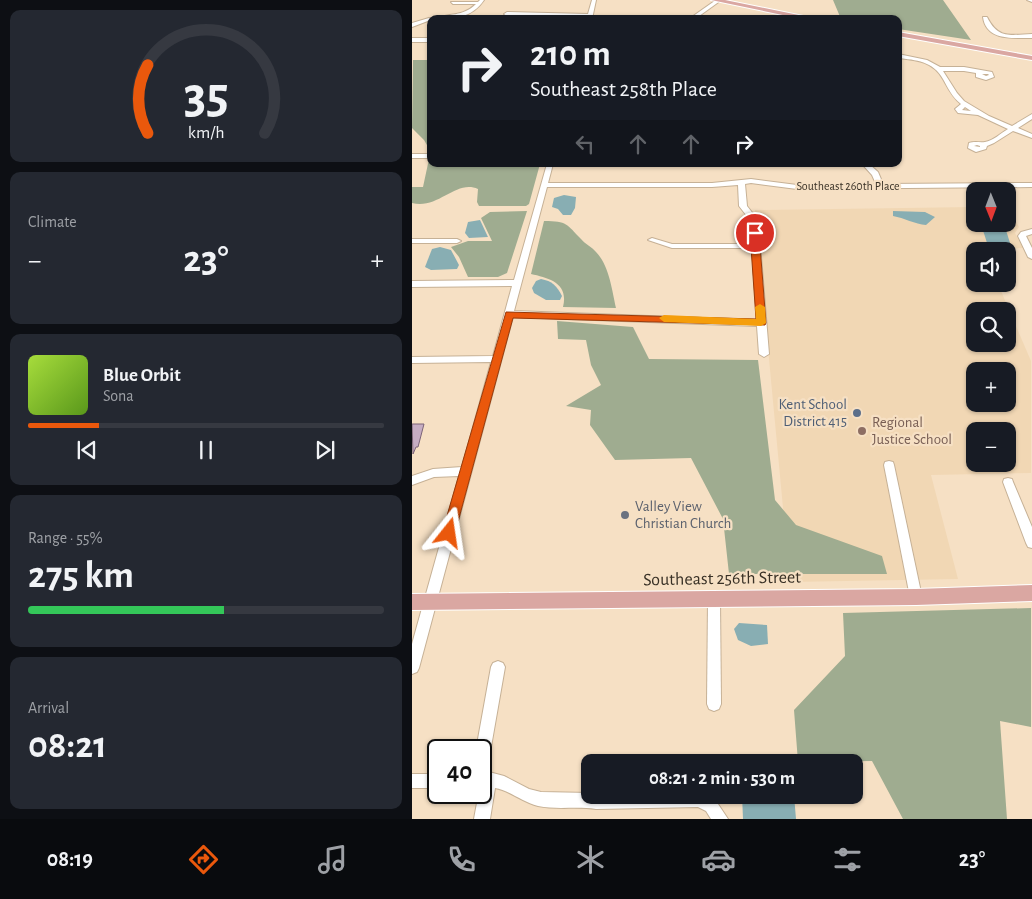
<!DOCTYPE html>
<meta charset="utf-8">
<style>
body{margin:0;font-family:"Alegreya Sans",sans-serif;background:#242831;color:#f1f3f6;height:100vh;display:flex;flex-direction:column;font-size:19px;white-space:nowrap}
*{box-sizing:border-box;margin:0}
p{font-size:16px;color:#9ea1a6}
.icon{flex:none;width:28px;height:28px;fill:none;stroke:currentColor;stroke-width:2;stroke-linecap:round;stroke-linejoin:round}
.map{position:relative;flex:1;overflow:hidden}
.side{display:flex;flex-direction:column;gap:10px;padding:10px;background:#0d0f14;width:412px}
.side>*{flex:none}
.banner{position:absolute;left:15px;top:15px;width:475px;height:152px;border-radius:10px;box-shadow:0 1px 4px #0004;background:#171b24;color:#f1f3f6;overflow:hidden}
.needle{width:32px;rotate:179deg}
.fabs{position:absolute;left:554px;top:182px;display:grid;gap:10px}
.fabs a{display:grid;place-items:center;width:50px;height:50px;border-radius:10px;background:#171b24;box-shadow:0 1px 4px #0004;font-size:25px}
.speed{position:absolute;left:15px;top:739px;display:flex;gap:10px;font-size:25px;font-weight:700;text-align:center}
.speed>*{display:grid;place-content:center;width:65px;height:65px;border-radius:50%;background:#171b24;box-shadow:0 1px 4px #0004;line-height:1}
.speed .limit{border:2px solid #111;border-radius:8px;background:#fff;color:#111}
.pin{position:absolute;display:grid;place-items:center;width:42px;height:42px;color:#fff;margin:-21px;border:2px solid #fff;border-radius:50%;box-shadow:0 1px 5px #0007}
.me{position:absolute;width:55px;margin:-28px;rotate:15deg;stroke-linejoin:round;filter:drop-shadow(0 0 4px #0008)}
.turn{display:flex;align-items:center;gap:18px;height:105px;padding:0 20px;font-size:22px}
.turn .icon{width:65px;height:65px;stroke-width:2.5}
.turn b{display:block;font-size:35px;line-height:42px}
.lanes{display:flex;align-items:center;height:48px;padding:0 20px;background:#0003;justify-content:center;gap:25px;direction:ltr}
.lanes .off{opacity:.35}
.big{font-size:38px;font-weight:600;line-height:1.1}
.side .card{flex:1;display:flex;flex-direction:column;justify-content:center;gap:8px;min-width:0;padding:0 18px;border-radius:10px;background:#242831}
.side .dial{align-items:center;gap:0}
.dial svg{height:130px;overflow:visible;fill:none;stroke:#363941;stroke-width:7;stroke-linecap:round;text-anchor:middle}
.dial text{fill:#f1f3f6;stroke:none}
.song{display:flex;align-items:center;gap:15px}
.cover{width:60px;height:60px;border-radius:8px;background:linear-gradient(135deg,hsl(80 70% 55%),hsl(90 70% 35%))}
.played{height:5px;border-radius:2px;background:linear-gradient(90deg,#ea580c 20%,#363941 20%)}
.keys{display:flex;justify-content:space-around;direction:ltr}
.heat{display:flex;justify-content:space-between;align-items:center;font-size:28px;direction:ltr}
.charge{height:8px;border-radius:4px;background:linear-gradient(90deg,#34c759 55%,#363941 0)}
.trip{position:absolute;left:169px;top:754px;width:282px;height:50px;border-radius:10px;background:#171b24;box-shadow:0 1px 4px #0004;font-weight:600;line-height:50px;text-align:center}
.dock{display:flex;height:80px;justify-content:space-around;align-items:center;background:#090b0e;color:#9ea1a6}
.dock .icon{width:35px;height:35px}
.dock .current{color:#ea580c}
.dock b{font-size:22px;color:#f1f3f6}
main{display:flex;flex:1;min-height:0}
.map>svg:first-child{display:block}
.built{fill:#f1d7b4;fill-rule:evenodd}
.forest{fill:#9fac90}
.water{fill:#88aeb3}
.building{fill:#c6adc3;stroke:#7c6479}
.lines{fill:none;stroke-linecap:round;stroke-linejoin:round}
.minor-casing{stroke:#c6b196;stroke-width:2}
.major-casing{stroke:#fff;stroke-width:2}
.minor{fill:#fff;fill-rule:evenodd}
.major{fill:#daa7a2;fill-rule:evenodd}
.route{fill:#ea580c;stroke:#983908}
.slow{fill:#f59e0b}
.service-dot{fill:#5c6f8a;stroke:#f6e0c4;stroke-width:2}
.education-dot{fill:#8d6e63;stroke:#f6e0c4;stroke-width:2}
.worship-dot{fill:#6b7280;stroke:#f6e0c4;stroke-width:2}
.labels{text-anchor:middle;dominant-baseline:central;stroke-width:4.5;stroke-linejoin:round;paint-order:stroke}
.far-street-label{font-size:12px;fill:#393126;stroke:#f6e0c4}
.service-label{font-size:15px;fill:#4e5e75;stroke:#f6e0c4;text-anchor:end}
.education-label{font-size:15px;fill:#785e54;stroke:#f6e0c4;text-anchor:start}
.worship-label{font-size:15px;fill:#5b616d;stroke:#f6e0c4;text-anchor:start}
.near-street-label{font-size:18px;fill:#393126;stroke:#f6e0c4}
</style>
<main>
<section class="side">
<div class="card dial"><svg viewBox="0 0 100 80">
<path d="M14 69A42 42 0 1 1 86 69"/>
<path d="M14 69A42 42 0 0 1 14 27" stroke="#ea580c"/>
<text x="50" y="56" font-size="32" font-weight="700">35</text>
<text x="50" y="72" font-size="11">km/h</text>
</svg></div>
<div class="card"><p>Climate</p>
<div class="heat"><a>−</a><b class="big">23°</b><a>+</a></div>
</div>
<div class="card">
<div class="song"><i class="cover"></i><div><b>Blue Orbit</b><p>Sona</p></div></div>
<div class="played"></div>
<div class="keys"><svg class="icon" aria-label="previous" viewBox="0 0 24 24"><path d="M18 5L8 12l10 7zM5 5v14"/></svg><svg class="icon" aria-label="pause" viewBox="0 0 24 24"><path d="M8 5v14M16 5v14"/></svg><svg class="icon" aria-label="next" viewBox="0 0 24 24"><path d="M6 5l10 7-10 7zM19 5v14"/></svg></div>
</div>
<div class="card"><p>Range · 55%</p><b class="big">275 km</b><div class="charge"></div></div>
<div class="card"><p>Arrival</p><b class="big">08:21</b></div>
</section>
<div class="map">
<svg width="620" height="819" viewBox="0 0 620 819">
<rect width="100%" height="100%" fill="#f6e0c4"/>
<path class="built" d="M562,207V224H595L596,207L607,227L603,233L611,248L571,249V251H562V284H586L619,361V473L519,475L546,579L378,582L343,210ZM562,311H595V344H562ZM562,371H595V404H562ZM562,431H595V464H562Z"/>
<g class="forest">
<polygon points="421,0 531,0 559,40 486,29 486,19 429,19"/>
<polygon points="1,60 19,60 19,89 15,95 19,101 19,152 12,140 0,128"/>
<path d="M17,159L19,164H128L117,204L114,206H67L65,202L66,189C44,179 26,210 0,203V187H11Z"/>
<polygon points="115,211 95,273 86,277 56,277 47,257 39,247 56,241 80,241 69,218 78,212"/>
<path d="M132,221C156,221 154,224 169,239C173,244 180,247 184,252C197,265 200,290 204,308L151,307C157,283 137,278 119,274Z"/>
<polygon points="145,321 221,327 237,359 346,360 363,500 384,525 470,556 475,574 317,574 311,519 279,458 203,460 178,425 179,410 154,406 189,385 179,365 174,340 146,339"/>
<polygon points="619,608 619,727 588,721 595,819 491,819 460,761 386,762 382,710 433,656 431,613"/>
</g>
<g class="water">
<polygon points="152,195 164,197 163,208 159,215 151,215 146,209 140,207 142,198"/>
<path d="M481,211L513,212L523,217L514,225C503,224 492,218 481,216Z"/>
<polygon points="68,220 76,237 57,238 53,233 56,222"/>
<polygon points="569,224 592,224 598,243 575,243"/>
<polygon points="28,247 39,250 47,265 45,269 19,270 13,267 20,249"/>
<path d="M129,279C140,281 145,286 150,296L148,300H134L122,293L120,288L124,281Z"/>
<polygon points="327,623 355,625 356,644 339,646 326,640 322,629"/>
<polygon points="330,795 382,795 384,819 331,819"/>
</g>
<polygon class="building" points="0,424 12,424 6,447 4,447 1,454"/>
<g class="lines">
<g class="minor-casing">
<g id="minor">
<path d="M68,0H72C60,18 42,19 22,19C36,13 51,17 64,4H41L39,2H66Z"/>
<polygon points="180,0 184,0 180,19 95,16 92,14 95,12 176,14"/>
<polygon points="304,0 308,1 283,19 277,19"/>
<polygon points="615,0 620,0 620,2"/>
<path d="M571,17H575C586,39 597,35 620,34V38C601,38 574,41 571,17Z"/>
<polygon points="17,18 21,19 0,27 0,23"/>
<rect x="0" y="38" width="19" height="4"/>
<path d="M486,54L515,60L528,67H552L580,72L582,77L574,80L564,77V73L552,71H531L545,93L552,101L577,116L600,126L620,114V119L606,128L620,134V138L601,131L582,143L575,146L574,149L564,152L556,148L557,143C563,141 568,143 573,142C581,141 589,133 596,129L566,115L546,113L543,109L549,104C540,97 536,88 531,79C521,61 504,60 486,58ZM570,74H576L577,75L574,76ZM553,107L559,111L550,110ZM565,145L568,146V147L562,146Z"/>
<rect x="0" y="154" width="19" height="4"/>
<path d="M135,164H141L136,183H300L339,179L385,185L464,184L460,175L450,164H457L466,172L471,184L620,183V187L385,189L339,183L333,184L335,206L346,220L357,354L352,357L347,354L345,326L101,317L7,668L5,672L0,674V644L47,476L22,477L0,485V476L21,469L50,467L79,362L0,363V357L81,356L100,286L0,287V281L102,280ZM326,185L327,206L338,220L340,244H260L240,238L236,240L260,248H340L345,320L102,311L135,187H300Z"/>
<polygon points="620,229 620,234 614,236 620,248 620,259 616,257 606,236 609,232"/>
<polygon points="0,239 45,239 49,241 45,243 0,243"/>
<polygon points="477,461 481,462 482,465 510,597 508,601 504,603 500,601 498,597 472,465 473,462"/>
<polygon points="596,478 600,479 601,482 620,527 620,548 616,547 614,543 591,482 592,479"/>
<polygon points="302,594 306,596 308,600 309,704 307,709 302,711 297,709 295,704 296,600 298,596"/>
<polygon points="86,661 91,663 93,667 76,764 74,769 69,771 69,750 64,750 79,667 81,663"/>
<path d="M77,772L92,776L117,789L129,792L178,793V795H293L304,801L316,819H299L294,811L286,807L184,809C165,806 145,810 126,806C110,802 97,790 83,788L78,819H62L67,792H69V774Z"/>
<rect x="0" y="774" width="26" height="14"/>
</g>
</g>
<g class="major-casing">
<g id="major">
<polygon points="299,0 313,0 406,19 390,19"/>
<polygon points="486,32 620,56 620,60 486,36"/>
<polygon points="620,585 620,601 504,605 0,610 0,594 504,589"/>
</g>
</g>
<use href="#minor" class="minor"/>
<use href="#major" class="major"/>
</g>
<polygon class="route" points="343,230 347,233 354,323 353,325 101,318 43,533 42,537 37,538 32,537 30,533 94,312 344,319 338,233"/>
<polygon class="slow" points="348,304 353,307 354,323 349,326 252,322 247,318 252,315 344,319 343,307"/>
<circle class="service-dot" cx="445" cy="413" r="5"/>
<circle class="education-dot" cx="450" cy="431" r="5"/>
<circle class="worship-dot" cx="213" cy="515" r="5"/>
<g class="labels">
<g class="far-street-label">
<text x="436" y="186">Southeast 260th Place</text>
</g>
<g class="service-label">
<text x="435" y="404">Kent School<tspan x="435" dy="17">District 415</tspan></text>
</g>
<g class="education-label">
<text x="460" y="422">Regional<tspan x="460" dy="17">Justice School</tspan></text>
</g>
<g class="worship-label">
<text x="223" y="506">Valley View<tspan x="223" dy="17">Christian Church</tspan></text>
</g>
<g class="near-street-label">
<text transform="translate(310 579) rotate(-1)">Southeast 256th Street</text>
</g>
</g>
</svg>
<div class="fabs">
<a><svg class="needle" viewBox="-14 -14 28 28"><path d="M0-13l5 13h-10z" fill="#e53935"/><path d="M0 13l5-13h-10z" fill="#9ea1a6"/></svg></a>
<a><svg class="icon" aria-label="sound" viewBox="0 0 24 24"><path d="M4 9h4l5-4v14l-5-4H4zM17 9q2 3 0 6"/></svg></a>
<a><svg class="icon" aria-label="search" viewBox="0 0 24 24"><circle cx="10" cy="10" r="6"/><path d="M15 15l6 6"/></svg></a>
<a>+</a>
<a>−</a>
</div>
<div class="speed"><div class="limit">40</div></div>
<div class="pin" style="left:343px;top:233px;background:#d93025"><svg class="icon" aria-label="arrive" viewBox="0 0 24 24"><path d="M6 21V4h12l-3 4 3 4H6"/></svg></div>
<svg class="me" style="left:37px;top:533px" viewBox="-20 -20 40 40"><path d="M0-17L14 15 0 8-14 15z" fill="#ea580c" stroke="#fff" stroke-width="4"/></svg>
<div class="trip">08:21 · 2 min · 530 m</div>
<div class="banner">
<div class="turn"><svg class="icon" aria-label="right" viewBox="0 0 24 24"><path d="M7 20v-9h11M14 6l5 5-5 5"/></svg><div><b>210 m</b>Southeast 258th Place</div></div>
<div class="lanes"><svg class="icon off" aria-label="left" viewBox="0 0 24 24"><path d="M17 20v-9H6M10 6l-5 5 5 5"/></svg><svg class="icon off" aria-label="ahead" viewBox="0 0 24 24"><path d="M12 20V5M6 11l6-6 6 6"/></svg><svg class="icon off" aria-label="ahead" viewBox="0 0 24 24"><path d="M12 20V5M6 11l6-6 6 6"/></svg><svg class="icon" aria-label="right" viewBox="0 0 24 24"><path d="M7 20v-9h11M14 6l5 5-5 5"/></svg></div>
</div>
</div>
</main>
<nav class="dock">
<b>08:19</b>
<svg class="icon current" aria-label="directions" viewBox="0 0 24 24"><path d="M12 3l9 9-9 9-9-9zM9 14v-3h6M13 9l2 2-2 2"/></svg>
<svg class="icon" aria-label="music" viewBox="0 0 24 24"><path d="M9 18V5l10-2v13"/><circle cx="6" cy="18" r="3"/><circle cx="16" cy="16" r="3"/></svg>
<svg class="icon" aria-label="phone" viewBox="0 0 24 24"><path d="M5 4h4l2 5-3 2q2 4 5 5l2-3 5 2v4C11 20 4 13 5 4z"/></svg>
<svg class="icon" aria-label="climate" viewBox="0 0 24 24"><path d="M12 3v18M4 7l16 10M4 17L20 7"/></svg>
<svg class="icon" aria-label="car" viewBox="0 0 24 24"><path d="M5 17H2v-5l4-1 3-4h7l3 4 3 1v5h-3M9 17h6M6 11h13"/><circle cx="7" cy="17" r="2"/><circle cx="17" cy="17" r="2"/></svg>
<svg class="icon" aria-label="filters" viewBox="0 0 24 24"><path d="M4 7h16M4 17h16"/><circle cx="9" cy="7" r="2"/><circle cx="15" cy="17" r="2"/></svg>
<b>23°</b>
</nav>
